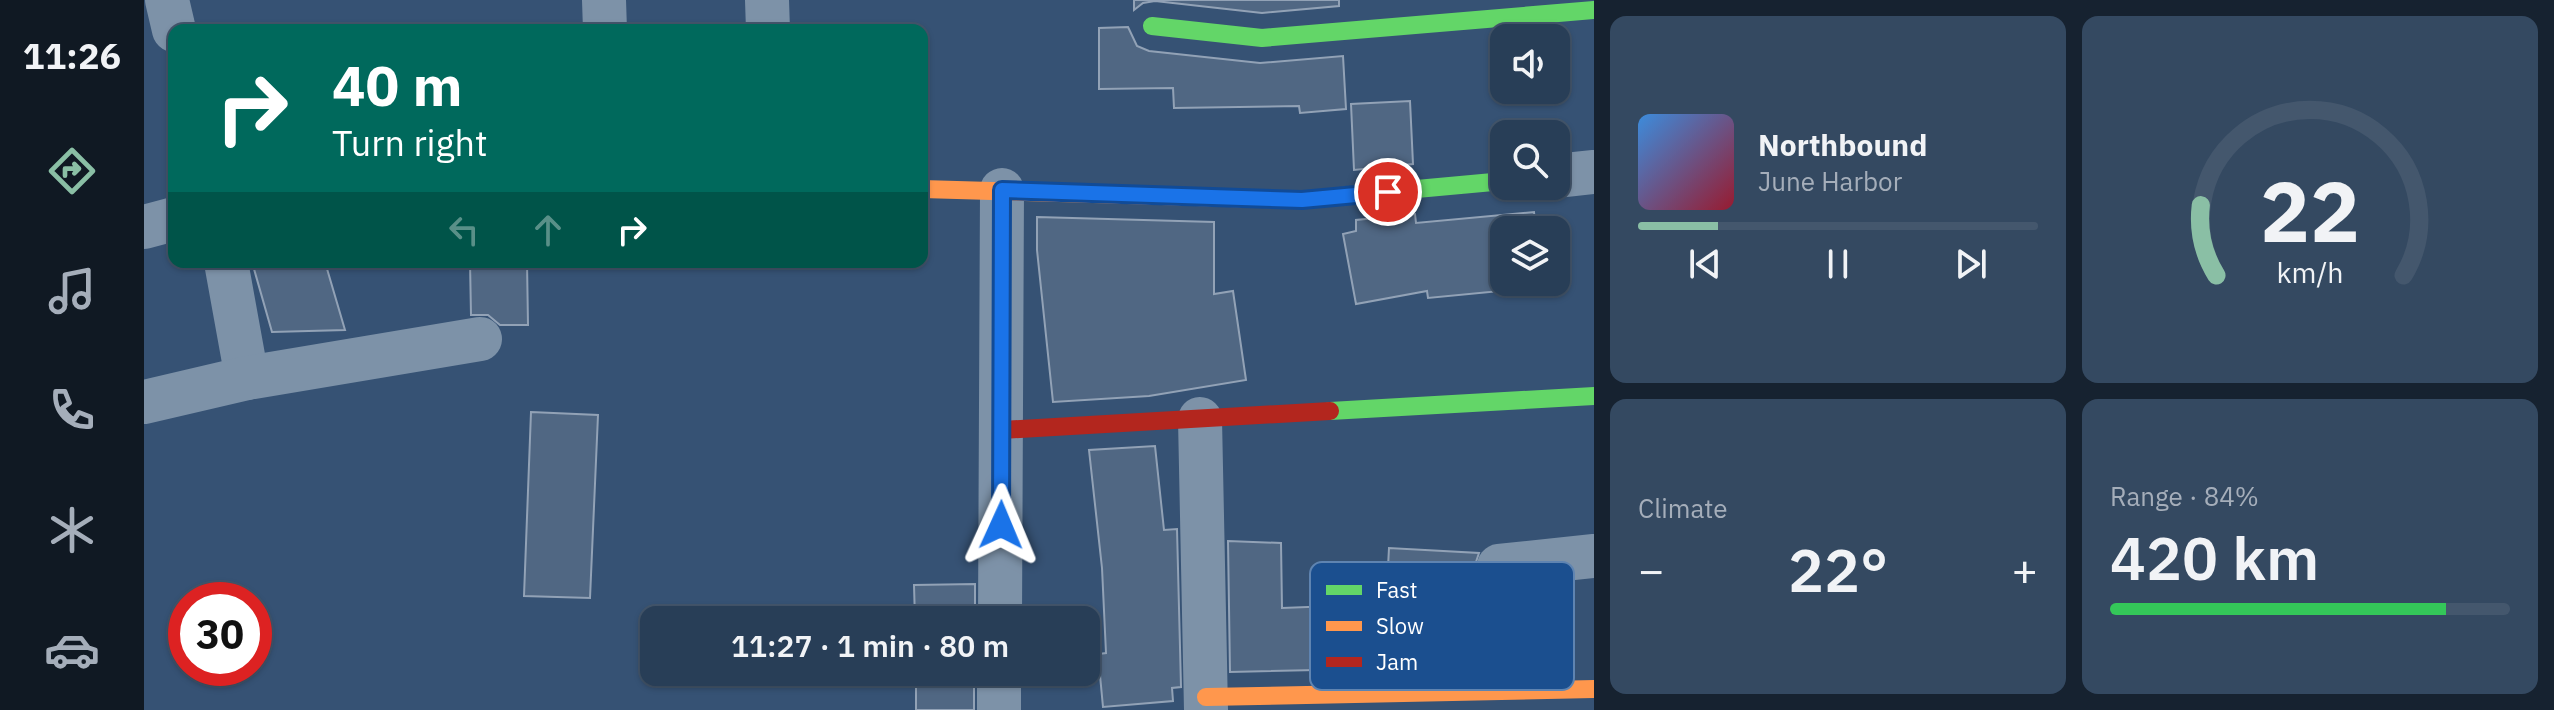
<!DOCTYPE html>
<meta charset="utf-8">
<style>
body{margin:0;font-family:"IBM Plex Sans",sans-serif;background:#344961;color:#f1f3f6;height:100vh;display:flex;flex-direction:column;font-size:30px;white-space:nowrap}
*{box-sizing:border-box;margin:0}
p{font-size:26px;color:#a5aeba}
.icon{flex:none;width:44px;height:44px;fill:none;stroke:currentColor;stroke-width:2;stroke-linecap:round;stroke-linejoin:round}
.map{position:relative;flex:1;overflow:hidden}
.panel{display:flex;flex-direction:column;gap:16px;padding:16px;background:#162230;width:960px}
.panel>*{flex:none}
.top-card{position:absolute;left:24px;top:24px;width:760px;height:244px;border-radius:16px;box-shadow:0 2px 6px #0004,0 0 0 2px #44576d;background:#00695c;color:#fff;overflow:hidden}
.controls{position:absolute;left:1346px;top:24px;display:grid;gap:16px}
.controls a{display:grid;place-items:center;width:80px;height:80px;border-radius:16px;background:#283e57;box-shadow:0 2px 6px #0004,0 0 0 2px #44576d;font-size:40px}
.speed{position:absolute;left:24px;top:582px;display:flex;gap:16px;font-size:40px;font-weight:700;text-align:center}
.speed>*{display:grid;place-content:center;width:104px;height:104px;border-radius:50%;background:#283e57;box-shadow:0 2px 6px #0004,0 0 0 2px #44576d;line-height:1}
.speed .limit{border:12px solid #d22;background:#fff;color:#111}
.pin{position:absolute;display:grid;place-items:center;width:68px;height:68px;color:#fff;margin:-34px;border:4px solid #fff;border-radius:50%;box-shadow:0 2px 8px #0007}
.me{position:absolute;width:88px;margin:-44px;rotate:1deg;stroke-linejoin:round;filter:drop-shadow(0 0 6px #0008)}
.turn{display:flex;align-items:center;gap:28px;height:168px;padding:0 32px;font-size:36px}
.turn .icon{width:104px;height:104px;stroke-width:2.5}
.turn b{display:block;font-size:56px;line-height:68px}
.lanes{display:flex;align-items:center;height:76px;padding:0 32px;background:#0003;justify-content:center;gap:40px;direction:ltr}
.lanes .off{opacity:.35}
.big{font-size:60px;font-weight:600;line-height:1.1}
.panel .tile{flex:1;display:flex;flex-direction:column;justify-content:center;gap:12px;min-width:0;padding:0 28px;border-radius:16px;background:#344961}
.panel .dial{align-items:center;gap:0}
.dial svg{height:208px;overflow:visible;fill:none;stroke:#44576d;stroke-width:7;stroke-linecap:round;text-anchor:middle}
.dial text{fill:#f1f3f6;stroke:none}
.song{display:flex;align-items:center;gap:24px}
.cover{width:96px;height:96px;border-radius:12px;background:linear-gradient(135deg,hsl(210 70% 55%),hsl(350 70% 35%))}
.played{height:8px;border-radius:4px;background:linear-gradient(90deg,#8abfa5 20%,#44576d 20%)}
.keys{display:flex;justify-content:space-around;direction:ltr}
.heat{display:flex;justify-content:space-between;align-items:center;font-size:44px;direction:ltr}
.charge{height:12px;border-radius:6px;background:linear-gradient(90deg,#34c759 84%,#44576d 0)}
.panel .tiles{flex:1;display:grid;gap:16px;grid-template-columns:repeat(2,1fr)}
.trip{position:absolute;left:496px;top:606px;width:460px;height:80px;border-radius:16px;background:#283e57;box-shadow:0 2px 6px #0004,0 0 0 2px #44576d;font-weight:600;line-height:80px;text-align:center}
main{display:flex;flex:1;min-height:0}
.tabs{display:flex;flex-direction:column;width:144px;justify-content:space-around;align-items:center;background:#101923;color:#a5aeba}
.tabs .icon{width:56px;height:56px}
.tabs .active{color:#8abfa5}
.tabs b{font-size:36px;color:#f1f3f6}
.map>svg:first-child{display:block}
.building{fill:#506783;stroke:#92a2b6;stroke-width:2}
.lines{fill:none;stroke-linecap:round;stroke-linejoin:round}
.street{stroke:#7d92a8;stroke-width:44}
.fast{stroke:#63d668;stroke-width:18}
.slow{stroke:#ff974d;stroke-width:18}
.jam{stroke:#b3261e;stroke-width:18}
.route-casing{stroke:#114b97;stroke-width:20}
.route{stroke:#1a73e8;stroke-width:14}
.key{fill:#1b4f8f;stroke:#5f84b1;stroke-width:2}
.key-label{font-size:22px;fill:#fff}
</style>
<main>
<nav class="tabs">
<b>11:26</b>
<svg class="icon active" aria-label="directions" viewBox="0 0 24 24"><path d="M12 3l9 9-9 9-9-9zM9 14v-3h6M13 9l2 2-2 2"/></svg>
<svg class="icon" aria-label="music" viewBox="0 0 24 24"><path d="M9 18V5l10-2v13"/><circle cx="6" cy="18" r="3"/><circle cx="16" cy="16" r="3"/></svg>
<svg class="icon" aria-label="phone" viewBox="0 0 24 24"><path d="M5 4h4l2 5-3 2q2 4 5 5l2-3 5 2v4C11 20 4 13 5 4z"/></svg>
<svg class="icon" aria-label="climate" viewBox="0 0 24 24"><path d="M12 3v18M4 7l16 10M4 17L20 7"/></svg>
<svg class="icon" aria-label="car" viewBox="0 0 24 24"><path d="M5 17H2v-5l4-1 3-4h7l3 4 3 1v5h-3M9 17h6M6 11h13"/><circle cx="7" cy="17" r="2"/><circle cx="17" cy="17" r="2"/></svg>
</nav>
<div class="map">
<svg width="1450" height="710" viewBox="0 0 1450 710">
<rect width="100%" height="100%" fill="#365274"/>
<g class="building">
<polygon points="990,0 1195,0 1195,6 1118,13 1011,1 999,3 990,10"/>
<polygon points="984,27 993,46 1005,51 1116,63 1199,56 1202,109 1156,113 1155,106 1030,108 1029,88 955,89 955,28"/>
<polygon points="1266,101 1269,164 1210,170 1207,104"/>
<polygon points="1390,212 1392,230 1360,230 1360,282 1397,282 1397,287 1284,298 1283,291 1212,304 1199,234 1212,231 1212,220 1271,214 1272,223"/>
<polygon points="893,217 1070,222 1070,294 1089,291 1102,380 1005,396 909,402 893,250"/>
<polygon points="108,262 181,262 201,330 128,332"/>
<polygon points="326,262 383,262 384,325 356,325 344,315 327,315"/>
<polygon points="387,412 454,415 446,598 380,596"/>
<polygon points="1011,446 1020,530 1033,529 1037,687 1028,688 1029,701 959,707 954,654 962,653 958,568 945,450"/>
<polygon points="1084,541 1137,543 1138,608 1242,604 1245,548 1335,553 1330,568 1340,585 1339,615 1362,616 1358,666 1086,672"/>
<polygon points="831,584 831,620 771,620 770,585"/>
<rect x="772" y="672" width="58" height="38"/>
</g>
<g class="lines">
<g class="street">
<polyline points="23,0 30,30"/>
<polyline points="460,0 461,30"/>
<polyline points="623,0 624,30"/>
<polyline points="1412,176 1450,172"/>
<polyline points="0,227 30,219"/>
<polyline points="82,262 103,378"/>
<polyline points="0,402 103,378 336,339"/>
<polyline points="1056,419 1062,710"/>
<polyline points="1355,566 1450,556"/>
<polyline points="856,620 858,190"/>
<polyline points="855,710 855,672"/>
</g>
<g class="fast">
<polyline points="1008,26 1118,38 1450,10"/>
<polyline points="1229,193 1360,181"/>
<polyline points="1186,411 1450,396"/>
</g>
<g class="slow">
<polyline points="778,189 1158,200 1229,193"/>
<polyline points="1062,697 1450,689"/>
</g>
<polyline class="jam" points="858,430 1186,411"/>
</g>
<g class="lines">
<g class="route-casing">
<polyline id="route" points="857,525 858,190 1158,200 1244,192"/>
</g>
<use href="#route" class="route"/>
</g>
<rect x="1166" y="562" width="264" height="128" rx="12" class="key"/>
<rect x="1182" y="585" width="36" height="10" fill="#63d668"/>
<rect x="1182" y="621" width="36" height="10" fill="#ff974d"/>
<rect x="1182" y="657" width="36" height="10" fill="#b3261e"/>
<g class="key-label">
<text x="1232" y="598">Fast</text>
<text x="1232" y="634">Slow</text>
<text x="1232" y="670">Jam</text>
</g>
</svg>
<div class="controls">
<a><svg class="icon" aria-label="sound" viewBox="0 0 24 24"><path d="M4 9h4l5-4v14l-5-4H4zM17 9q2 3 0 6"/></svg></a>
<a><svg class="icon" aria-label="search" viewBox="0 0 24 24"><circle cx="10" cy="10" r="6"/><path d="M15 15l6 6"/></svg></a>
<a><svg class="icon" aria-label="layers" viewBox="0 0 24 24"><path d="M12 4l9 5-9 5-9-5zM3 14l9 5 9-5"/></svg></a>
</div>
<div class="speed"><div class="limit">30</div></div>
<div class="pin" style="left:1244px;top:192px;background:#d93025"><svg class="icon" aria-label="arrive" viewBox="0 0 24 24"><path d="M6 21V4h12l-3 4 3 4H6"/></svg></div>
<svg class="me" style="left:857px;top:525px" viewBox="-20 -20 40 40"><path d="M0-17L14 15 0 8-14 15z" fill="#1a73e8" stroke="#fff" stroke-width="4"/></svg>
<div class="trip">11:27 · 1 min · 80 m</div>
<div class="top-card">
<div class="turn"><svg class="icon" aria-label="right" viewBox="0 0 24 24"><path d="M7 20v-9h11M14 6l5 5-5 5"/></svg><div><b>40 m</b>Turn right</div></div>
<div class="lanes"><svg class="icon off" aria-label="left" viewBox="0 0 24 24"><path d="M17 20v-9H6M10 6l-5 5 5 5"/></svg><svg class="icon off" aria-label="ahead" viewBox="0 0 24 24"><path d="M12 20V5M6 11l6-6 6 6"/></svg><svg class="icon" aria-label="right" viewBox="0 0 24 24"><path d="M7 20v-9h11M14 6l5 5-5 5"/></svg></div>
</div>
</div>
<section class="panel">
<div class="tiles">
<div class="tile">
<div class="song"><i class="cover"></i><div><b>Northbound</b><p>June Harbor</p></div></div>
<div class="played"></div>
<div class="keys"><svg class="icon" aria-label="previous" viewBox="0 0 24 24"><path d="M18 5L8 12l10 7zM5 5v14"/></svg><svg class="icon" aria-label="pause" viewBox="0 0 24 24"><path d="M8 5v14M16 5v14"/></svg><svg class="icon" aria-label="next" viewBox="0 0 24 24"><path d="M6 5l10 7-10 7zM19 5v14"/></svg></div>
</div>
<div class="tile dial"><svg viewBox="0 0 100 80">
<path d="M14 69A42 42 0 1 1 86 69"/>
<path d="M14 69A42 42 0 0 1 8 42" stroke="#8abfa5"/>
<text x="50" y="56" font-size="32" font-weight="700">22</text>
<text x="50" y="72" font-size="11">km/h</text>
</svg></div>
<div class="tile"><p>Climate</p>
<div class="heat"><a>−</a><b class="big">22°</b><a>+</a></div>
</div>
<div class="tile"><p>Range · 84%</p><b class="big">420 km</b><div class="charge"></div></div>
</div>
</section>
</main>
